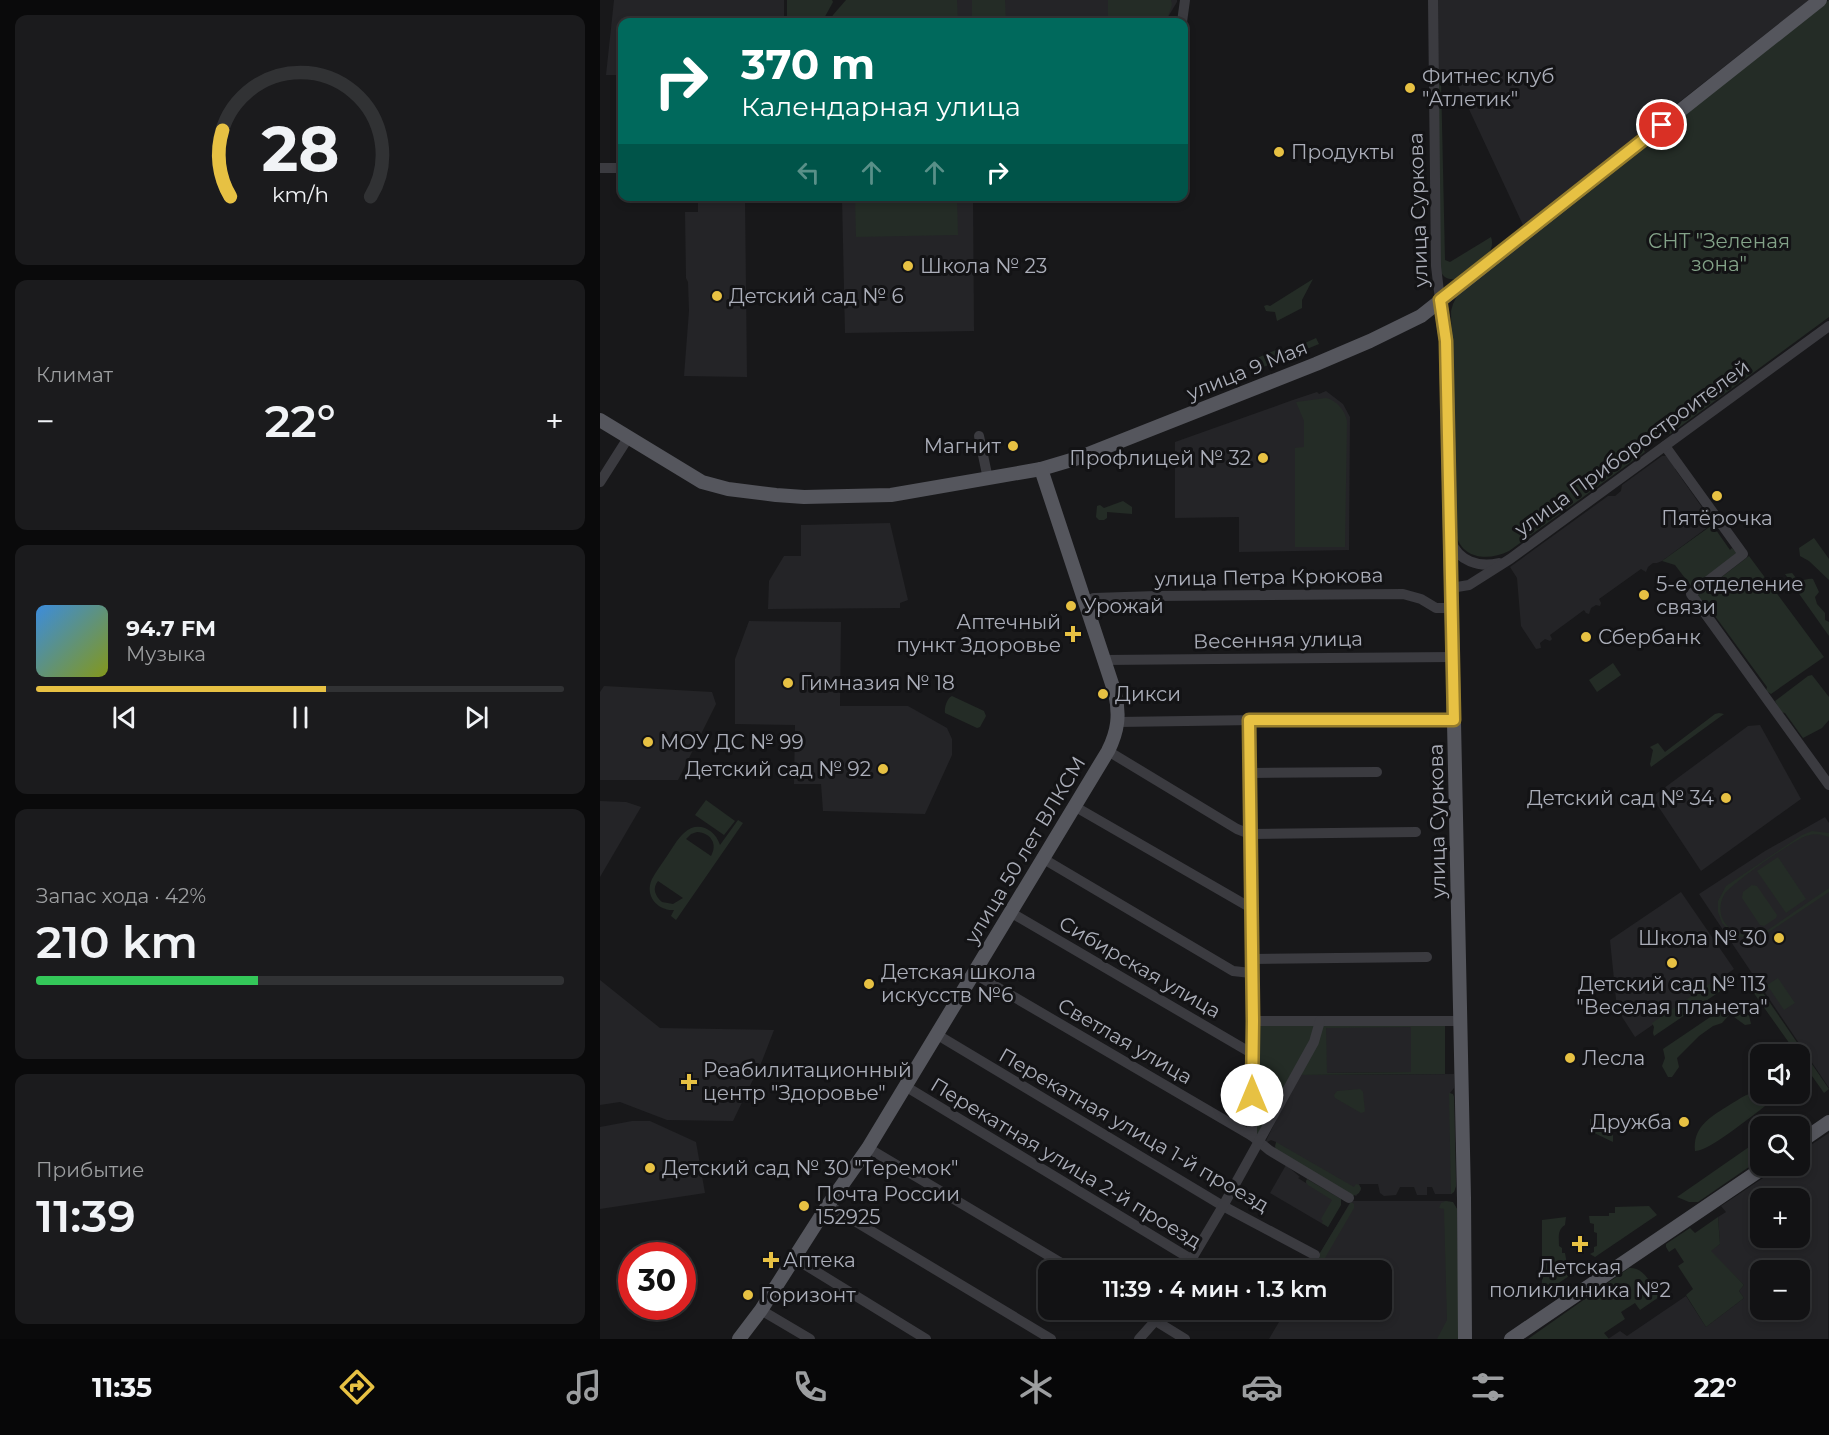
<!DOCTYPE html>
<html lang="ru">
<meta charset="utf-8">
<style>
body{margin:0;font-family:Montserrat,sans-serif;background:#1b1b1d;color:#f1f3f6;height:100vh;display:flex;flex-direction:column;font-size:22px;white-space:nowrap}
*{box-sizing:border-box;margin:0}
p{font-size:20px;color:#9c9ea0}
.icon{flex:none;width:33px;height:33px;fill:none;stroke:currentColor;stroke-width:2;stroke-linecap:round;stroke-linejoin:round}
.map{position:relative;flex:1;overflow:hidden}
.details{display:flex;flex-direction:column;gap:15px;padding:15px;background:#0a0a0b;width:600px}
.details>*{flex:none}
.banner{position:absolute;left:18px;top:18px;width:570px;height:183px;border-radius:12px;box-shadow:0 3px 9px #0003,0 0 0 2px #313234;background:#00695c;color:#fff;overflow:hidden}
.buttons{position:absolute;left:1150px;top:1044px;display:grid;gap:12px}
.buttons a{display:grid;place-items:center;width:60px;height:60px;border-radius:12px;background:#121214;box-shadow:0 3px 9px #0003,0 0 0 2px #313234;font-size:30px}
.speed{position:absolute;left:18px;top:1242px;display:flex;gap:12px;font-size:30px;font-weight:700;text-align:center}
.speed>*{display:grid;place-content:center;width:78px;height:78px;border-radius:50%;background:#121214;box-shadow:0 3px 9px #0003,0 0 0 2px #313234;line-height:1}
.speed .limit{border:9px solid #d22;background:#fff;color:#111}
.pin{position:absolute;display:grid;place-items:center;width:51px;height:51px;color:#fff;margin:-26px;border:3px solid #fff;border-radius:50%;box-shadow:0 2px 6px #0007}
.me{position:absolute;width:66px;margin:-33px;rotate:0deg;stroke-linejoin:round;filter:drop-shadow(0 0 4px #0008)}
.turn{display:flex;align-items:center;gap:21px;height:126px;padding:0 24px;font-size:27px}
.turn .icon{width:78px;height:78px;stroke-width:2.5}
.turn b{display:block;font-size:42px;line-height:51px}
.lanes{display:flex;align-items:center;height:57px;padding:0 24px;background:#0003;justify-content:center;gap:30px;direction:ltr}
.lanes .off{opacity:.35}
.big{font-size:45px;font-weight:600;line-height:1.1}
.details .tile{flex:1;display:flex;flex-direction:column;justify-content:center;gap:9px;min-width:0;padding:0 21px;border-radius:12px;background:#1b1b1d}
.details .dial{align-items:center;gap:0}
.dial svg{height:156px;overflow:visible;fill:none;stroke:#313234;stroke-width:7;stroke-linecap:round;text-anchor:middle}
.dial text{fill:#f1f3f6;stroke:none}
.song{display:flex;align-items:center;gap:18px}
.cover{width:72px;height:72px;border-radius:9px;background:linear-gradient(135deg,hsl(210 70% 55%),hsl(70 70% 35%))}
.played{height:6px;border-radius:3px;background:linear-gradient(90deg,#e7c143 55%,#313234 55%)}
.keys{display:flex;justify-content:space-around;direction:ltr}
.heat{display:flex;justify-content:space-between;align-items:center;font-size:33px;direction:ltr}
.charge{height:9px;border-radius:4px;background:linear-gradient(90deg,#34c759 42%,#313234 0)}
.trip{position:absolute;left:438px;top:1260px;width:354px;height:60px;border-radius:12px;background:#121214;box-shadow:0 3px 9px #0003,0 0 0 2px #313234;font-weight:600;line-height:60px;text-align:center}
.dock{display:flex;height:96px;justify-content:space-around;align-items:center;background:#070708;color:#9c9ea0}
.dock .icon{width:42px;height:42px}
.dock .on{color:#e7c143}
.dock b{font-size:27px;color:#f1f3f6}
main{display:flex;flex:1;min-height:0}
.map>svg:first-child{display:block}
.built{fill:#242427;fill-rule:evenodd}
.green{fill:#242c26;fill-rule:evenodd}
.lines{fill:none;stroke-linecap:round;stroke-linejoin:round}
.minor{stroke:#3b3b40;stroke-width:10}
.major{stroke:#55565d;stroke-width:14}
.route-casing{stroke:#967d2c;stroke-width:15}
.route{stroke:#e7c143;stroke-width:10}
.poi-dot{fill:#e7c143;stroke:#131315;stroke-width:2}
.labels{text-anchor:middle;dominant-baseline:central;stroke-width:6;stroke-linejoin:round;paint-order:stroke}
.poi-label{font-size:20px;fill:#abaeb9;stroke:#131315;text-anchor:start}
.street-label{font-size:20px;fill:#abaeb9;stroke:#131315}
.park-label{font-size:20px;fill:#83a288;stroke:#131315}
</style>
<main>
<section class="details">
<div class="tile dial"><svg viewBox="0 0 100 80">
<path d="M14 69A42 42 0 1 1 86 69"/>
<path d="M14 69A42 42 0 0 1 10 35" stroke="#e7c143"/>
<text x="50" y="56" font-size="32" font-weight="700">28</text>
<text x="50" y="72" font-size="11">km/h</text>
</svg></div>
<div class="tile"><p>Климат</p>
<div class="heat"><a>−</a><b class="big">22°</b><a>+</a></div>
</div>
<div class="tile">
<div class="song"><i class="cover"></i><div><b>94.7 FM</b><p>Музыка</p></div></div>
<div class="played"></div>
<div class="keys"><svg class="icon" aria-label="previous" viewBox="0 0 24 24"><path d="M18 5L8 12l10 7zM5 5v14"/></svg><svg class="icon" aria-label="pause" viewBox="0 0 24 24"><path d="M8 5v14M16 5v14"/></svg><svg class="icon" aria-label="next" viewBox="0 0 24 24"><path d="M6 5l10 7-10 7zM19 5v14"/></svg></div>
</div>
<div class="tile"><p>Запас хода · 42%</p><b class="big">210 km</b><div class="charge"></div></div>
<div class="tile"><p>Прибытие</p><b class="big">11:39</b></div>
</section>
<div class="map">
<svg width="1229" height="1339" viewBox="0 0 1229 1339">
<rect width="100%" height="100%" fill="#18181a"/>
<g class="built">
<polygon points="14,0 184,0 184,22 22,22 22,75 6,75"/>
<polygon points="354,0 577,0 577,2 565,22 356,22"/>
<polygon points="837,0 1209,0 923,225 854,77 837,78"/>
<polygon points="98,197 145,197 147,377 84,376 89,311 88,282 86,278 85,212 98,212"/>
<polygon points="242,197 373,197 374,331 245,333"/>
<polygon points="726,391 743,404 750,417 749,550 639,552 639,517 575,518 575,442 690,401 717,392 719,394"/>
<polygon points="1062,456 1066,456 1075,466 1075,469 1106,513 1110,513 1109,519 1112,524 1062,561 1057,563 1053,563 1048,567 1046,572 1041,569 999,599 1001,603 1000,606 996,605 991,608 989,614 986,613 984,610 950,635 952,639 950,641 945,639 940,643 941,648 936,649 921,626 917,578 910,567 1008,496 1015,496 1021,491 1022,485"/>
<polygon points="290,523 308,600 300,603 300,608 168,609 169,581 184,556 201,556 201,525"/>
<polygon points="149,621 241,622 240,706 308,706 347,728 352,739 352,755 325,814 223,811 221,784 194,784 195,725 135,724 135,659"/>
<polygon points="4,686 112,692 116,704 78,780 0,780 0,692"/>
<polygon points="1160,725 1201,799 1101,871 1052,797 1148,726"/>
<polygon points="0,801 26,802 41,807 0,877"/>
<polygon points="1225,817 1229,823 1229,1088 1099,894 1165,851"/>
<polygon points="1081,892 1134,969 1035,1037 1017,1009 1010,940"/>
<polygon points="0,980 60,1028 174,1030 162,1061 133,1121 67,1120 20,1102 0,1105"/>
<polygon points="726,1027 811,1027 812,1072 726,1073"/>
<polygon points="854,1074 854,1088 850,1093 854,1097 856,1186 852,1194 835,1194 832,1187 827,1187 827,1195 817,1195 814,1187 800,1187 796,1195 784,1196 780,1193 778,1184 759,1184 761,1190 756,1196 675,1147 676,1142 671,1140 665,1143 698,1075"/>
<polygon points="32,1121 50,1121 96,1142 105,1193 0,1209 0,1127"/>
<path d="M1229,1133L1228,1339H1008L1020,1331L1027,1336L1086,1296L1106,1327L1144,1298L1139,1291L1144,1285L1110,1251L1120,1244L1118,1217L1126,1212L1121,1206L1181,1166H1200V1152ZM1161,1198H1200V1238H1161ZM1161,1270H1200V1310H1161Z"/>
<polygon points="686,1165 700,1177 698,1178 706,1183 706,1180 741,1202 728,1227 670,1193"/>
<polygon points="751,1201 846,1201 854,1204 857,1209 859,1339 669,1339 686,1310 782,1310 782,1270 710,1270"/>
</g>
<g class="green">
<polygon points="187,0 232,0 233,2 222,22 187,22"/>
<polygon points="246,0 357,0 358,22 229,22 233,15"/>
<polygon points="372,0 405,0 406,22 372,22"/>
<polygon points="508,0 571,0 572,5 566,22 508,22"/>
<path d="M1229,0V317L1070,434L1067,431L1043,449L1045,452L909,551C889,561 862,560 856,534L851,311L853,304L858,294Z"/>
<path d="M837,78H841L845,260L850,262L891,237C898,256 869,269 855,279C847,280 843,277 839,269Z"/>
<polygon points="255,197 357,197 358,235 256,237"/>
<polygon points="713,279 702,300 702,308 677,321 675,312 666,311 664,306 667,305 670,306"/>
<polygon points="716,338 719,344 661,368 657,358 678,349 681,354"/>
<path d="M726,398C736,400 745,410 747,421L745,547H695V448L704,447V421L696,402Z"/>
<polygon points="523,501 532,507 532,514 507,512 507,518 504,520 499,520 496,517 497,506 500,505 504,508"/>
<polygon points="1115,523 1118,528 1116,530 1130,550 1132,548 1137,553 1094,587 1091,586 1075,565 1062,561"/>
<polygon points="1214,538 1229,559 1229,580 1209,561 1200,556 1199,548"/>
<polygon points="1149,556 1224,657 1171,694 1166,691 1167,687 1104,601 1100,600 1098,595"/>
<path d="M1192,573C1194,575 1196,579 1199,580C1204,581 1208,578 1213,579L1219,592L1215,597L1217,604L1225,613V620L1229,622V636L1185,574Z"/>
<polygon points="1013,663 1021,675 997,692 989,680"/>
<polygon points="1212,675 1229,697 1229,720 1222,728 1203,738 1185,713 1181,712 1175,701 1208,676"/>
<path d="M352,696L384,711L386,716L380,727L377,728L345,713C344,708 347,698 352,696Z"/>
<polygon points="1119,713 1124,714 1051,767 1050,764 1053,750 1050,747 1058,743 1065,752 1115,714"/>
<polygon points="106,800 135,821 124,835 95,815"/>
<path d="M138,820L143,823L76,920L71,916L74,910C58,911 44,896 52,879C56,871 62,864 67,856C72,849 77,839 84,833C97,820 115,829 120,845ZM97,832C111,833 118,844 111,856L86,839L91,834ZM58,881L83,898L73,904L62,902C55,896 52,888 58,881Z"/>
<path d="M1212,831L1229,833V837C1221,834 1214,833 1206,836C1195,839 1128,886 1124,895C1110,922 1140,944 1165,932L1229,888V892L1166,934L1150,939L1134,935L1122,923L1118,912V901L1126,886L1202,835Z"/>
<polygon points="1178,857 1206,899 1186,913 1157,871"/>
<polygon points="1152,885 1157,886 1177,915 1176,918 1164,926 1160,925 1142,898 1143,892"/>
<polygon points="1124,974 1126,977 1120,983 1122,990 1054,1036 1053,1033 1054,1027 1052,1023"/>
<polygon points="1178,978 1195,1003 1184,1010 1167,985"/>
<polygon points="1159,987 1229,1089 1224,1093 1200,1059 1200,1054 1197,1054 1153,992"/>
<polygon points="1141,1002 1149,1015 1151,1024 1145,1025 1130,1014 1122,1023 1113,1026 1099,1036 1077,1058 1079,1067 1072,1077 1068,1077 1062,1066 1065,1058 1063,1049 1131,1003 1133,1005"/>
<path d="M845,1022V1074L698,1075L722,1027L726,1023ZM811,1027V1072L727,1073L726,1028Z"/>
<polygon points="655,1023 714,1026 715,1031 658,1137 655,1134"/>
<path d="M1161,1083V1094H1169L1173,1100C1159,1110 1109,1152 1095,1151C1093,1129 1107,1119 1123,1109C1132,1104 1139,1098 1149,1094L1151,1086Z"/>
<polygon points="760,1089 763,1092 765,1111 764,1112 761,1113 735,1098 734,1095 737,1091"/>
<polygon points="849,1093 853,1094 854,1097 856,1186 854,1192 851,1194"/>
<polygon points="990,1119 1013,1119 1013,1142 990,1131"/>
<polygon points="676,1142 754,1187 756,1184 759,1185 761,1188 759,1193 753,1196 675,1149"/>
<polygon points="1149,1147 1159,1160 1098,1202 1089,1202 1077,1197"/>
<polygon points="707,1179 741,1199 741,1205 728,1227 722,1223 723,1221 721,1219 732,1200 708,1185 706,1182"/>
<polygon points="846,1201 853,1202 857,1209 859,1339 837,1339 847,1320 844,1209 839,1208 841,1203"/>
<polygon points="751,1202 754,1204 754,1208 718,1270 714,1270 712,1266"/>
<polygon points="1049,1206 1057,1215 995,1257 990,1254 994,1252 994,1247 997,1246 997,1233 994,1232 994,1224 990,1223 989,1216 1009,1216 1009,1213 1015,1213 1015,1207"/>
<path d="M966,1217L965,1225C957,1230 959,1238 959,1246L962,1248V1253H965L969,1276L944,1293L942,1291V1220Z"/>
<polygon points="1118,1217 1120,1244 1111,1251 1144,1285 1139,1291 1144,1298 1106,1327 1086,1295 1093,1289 1078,1266 1084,1262 1075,1248 1069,1252 1066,1247 1066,1244 1090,1228 1095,1233"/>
<path d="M1029,1268C1045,1267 1051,1285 1059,1297L1040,1310L1035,1303L1021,1312L1025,1319L1004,1333L1009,1339H928Z"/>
</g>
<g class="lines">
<g class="minor">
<polyline points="833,0 836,266 840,300"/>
<polyline points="582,22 585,0"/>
<polyline points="0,168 22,168"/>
<polyline points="379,436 388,479"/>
<polyline points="1065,446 1143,554 1091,594 1229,785"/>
<polyline points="0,482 28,438"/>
<path d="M851,541C858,561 879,568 899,563"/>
<polyline points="851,588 869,585 910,559 1229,326"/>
<polyline points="484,602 494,598 556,596 803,594 821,599 836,608 851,608"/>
<polyline points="504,660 853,657"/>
<polyline points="649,720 653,1021 652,1136"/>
<polyline points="518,722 789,718 815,720 854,720"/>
<polyline points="508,751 637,829 650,834 816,832"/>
<polyline points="650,773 777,772"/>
<polyline points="474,806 651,908"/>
<polyline points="442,858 633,971 651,973"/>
<polyline points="410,912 653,1054"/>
<polyline points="652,959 827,957"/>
<polyline points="373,973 652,1136 669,1150 749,1198"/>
<polyline points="653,1021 860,1021"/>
<polyline points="336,1034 623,1206 715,1255"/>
<polyline points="305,1086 609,1270"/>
<polyline points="268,1148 473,1270"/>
<polyline points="228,1205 451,1339"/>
<polyline points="194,1258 326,1339"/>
<polyline points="585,1270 623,1206 714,1042 720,1021"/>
<polyline points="161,1310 210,1339"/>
<polyline points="538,1310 585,1339"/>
<polyline points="672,1310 680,1314"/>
<polyline points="539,1339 556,1320 561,1310"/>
</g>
<g class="major">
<polyline points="840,300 846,341 864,1198 865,1339"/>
<polyline points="0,420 102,482 128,489 176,495 204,497 291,495 441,469 478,458 716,364 770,341 821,316 1220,0"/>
<polyline points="1200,1142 1229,1122"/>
<path d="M139,1339L161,1310L228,1205L268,1148L508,751C518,731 520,715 515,693L441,469"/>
<polyline points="911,1339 1166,1166"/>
</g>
</g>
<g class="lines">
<g class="route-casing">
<polyline id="route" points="652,1095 653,1021 649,720 854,720 846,341 840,300 1062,125"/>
</g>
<use href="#route" class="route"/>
</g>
<g class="poi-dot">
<circle cx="810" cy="88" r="6"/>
<circle cx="679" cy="152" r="6"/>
<circle cx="308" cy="266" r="6"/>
<circle cx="117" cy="296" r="6"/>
<circle cx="413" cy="446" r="6"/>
<circle cx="663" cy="458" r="6"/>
<circle cx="1117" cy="496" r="6"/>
<circle cx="1044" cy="595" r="6"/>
<circle cx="471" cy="606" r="6"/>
<path d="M470 625h6v6h6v6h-6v6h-6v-6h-6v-6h6z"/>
<circle cx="986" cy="637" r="6"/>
<circle cx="188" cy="683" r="6"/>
<circle cx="503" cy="694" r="6"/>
<circle cx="48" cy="742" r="6"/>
<circle cx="283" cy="769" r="6"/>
<circle cx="1126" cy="798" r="6"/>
<circle cx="1179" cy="938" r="6"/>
<circle cx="1072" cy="963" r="6"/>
<circle cx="269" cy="984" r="6"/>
<circle cx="970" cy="1058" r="6"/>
<path d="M86 1073h6v6h6v6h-6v6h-6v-6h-6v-6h6z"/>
<circle cx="1084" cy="1122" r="6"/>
<circle cx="50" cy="1168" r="6"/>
<circle cx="204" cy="1206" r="6"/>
<path d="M977 1235h6v6h6v6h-6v6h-6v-6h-6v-6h6z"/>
<path d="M168 1251h6v6h6v6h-6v6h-6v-6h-6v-6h6z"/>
<circle cx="148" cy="1295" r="6"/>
</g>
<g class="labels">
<g class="poi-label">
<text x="822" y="76">Фитнес клуб<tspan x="822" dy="23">"Атлетик"</tspan></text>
<text x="691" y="152">Продукты</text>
<text x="320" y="266">Школа № 23</text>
<text x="129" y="296">Детский сад № 6</text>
<text x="401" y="446" text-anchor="end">Магнит</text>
<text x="651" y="458" text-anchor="end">Профлицей № 32</text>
<text x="1117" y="518" text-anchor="middle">Пятёрочка</text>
<text x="1056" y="584">5-е отделение<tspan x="1056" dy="23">связи</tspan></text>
<text x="483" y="606">Урожай</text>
<text x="461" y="622" text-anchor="end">Аптечный<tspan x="461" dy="23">пункт Здоровье</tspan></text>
<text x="998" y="637">Сбербанк</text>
<text x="200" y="683">Гимназия № 18</text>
<text x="515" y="694">Дикси</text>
<text x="60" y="742">МОУ ДС № 99</text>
<text x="271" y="769" text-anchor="end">Детский сад № 92</text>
<text x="1114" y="798" text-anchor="end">Детский сад № 34</text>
<text x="1167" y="938" text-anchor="end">Школа № 30</text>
<text x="281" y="972">Детская школа<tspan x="281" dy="23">искусств №6</tspan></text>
<text x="1072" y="984" text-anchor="middle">Детский сад № 113<tspan x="1072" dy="23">"Веселая планета"</tspan></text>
<text x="982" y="1058">Лесла</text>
<text x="103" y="1070">Реабилитационный<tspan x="103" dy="23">центр "Здоровье"</tspan></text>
<text x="1072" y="1122" text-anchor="end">Дружба</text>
<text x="62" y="1168">Детский сад № 30 "Теремок"</text>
<text x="216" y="1194">Почта России<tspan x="216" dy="23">152925</tspan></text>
<text x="183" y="1260">Аптека</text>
<text x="980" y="1267" text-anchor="middle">Детская<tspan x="980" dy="23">поликлиника №2</tspan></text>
<text x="160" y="1295">Горизонт</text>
</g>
<g class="street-label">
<text transform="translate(818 210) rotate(-92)">улица Суркова</text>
<text transform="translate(647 370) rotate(-22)">улица 9 Мая</text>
<text transform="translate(1032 448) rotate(-36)">улица Приборостроителей</text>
<text transform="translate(669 577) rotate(-1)">улица Петра Крюкова</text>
<text transform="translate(678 640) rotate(-1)">Весенняя улица</text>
<text transform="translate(837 821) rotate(-91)">улица Суркова</text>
<text transform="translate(425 850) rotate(-59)">улица 50 лет ВЛКСМ</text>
<text transform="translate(540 967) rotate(30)">Сибирская улица</text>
<text transform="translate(525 1041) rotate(30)">Светлая улица</text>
<text transform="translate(534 1130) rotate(30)">Перекатная улица 1-й проезд</text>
<text transform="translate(466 1163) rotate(31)">Перекатная улица 2-й проезд</text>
</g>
<g class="park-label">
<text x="1119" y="241">СНТ "Зеленая<tspan x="1119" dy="23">зона"</tspan></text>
</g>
</g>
</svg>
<div class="buttons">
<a><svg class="icon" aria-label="sound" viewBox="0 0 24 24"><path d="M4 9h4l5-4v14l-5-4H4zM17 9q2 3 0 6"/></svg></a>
<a><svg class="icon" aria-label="search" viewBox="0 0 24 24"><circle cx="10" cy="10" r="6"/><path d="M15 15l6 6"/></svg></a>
<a>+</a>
<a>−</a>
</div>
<div class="speed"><div class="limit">30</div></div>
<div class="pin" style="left:1062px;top:125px;background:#d93025"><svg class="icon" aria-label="arrive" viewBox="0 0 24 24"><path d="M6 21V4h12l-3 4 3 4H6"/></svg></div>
<svg class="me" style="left:652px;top:1095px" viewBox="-20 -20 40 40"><circle r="19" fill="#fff"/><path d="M0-13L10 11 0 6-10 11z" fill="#e7c143"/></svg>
<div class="trip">11:39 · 4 мин · 1.3 km</div>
<div class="banner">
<div class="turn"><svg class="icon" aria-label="right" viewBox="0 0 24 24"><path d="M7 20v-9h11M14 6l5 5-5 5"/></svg><div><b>370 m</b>Календарная улица</div></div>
<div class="lanes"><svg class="icon off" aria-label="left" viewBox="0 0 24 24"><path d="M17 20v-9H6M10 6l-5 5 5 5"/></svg><svg class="icon off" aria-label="ahead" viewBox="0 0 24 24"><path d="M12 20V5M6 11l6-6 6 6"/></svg><svg class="icon off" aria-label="ahead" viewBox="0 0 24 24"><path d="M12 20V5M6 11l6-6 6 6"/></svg><svg class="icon" aria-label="right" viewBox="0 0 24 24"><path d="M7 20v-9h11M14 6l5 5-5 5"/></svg></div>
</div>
</div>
</main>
<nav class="dock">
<b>11:35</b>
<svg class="icon on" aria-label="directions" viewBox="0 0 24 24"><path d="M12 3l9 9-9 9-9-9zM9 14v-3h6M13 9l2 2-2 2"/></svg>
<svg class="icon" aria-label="music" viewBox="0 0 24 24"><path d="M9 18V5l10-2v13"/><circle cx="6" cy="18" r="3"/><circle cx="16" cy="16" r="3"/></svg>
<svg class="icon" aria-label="phone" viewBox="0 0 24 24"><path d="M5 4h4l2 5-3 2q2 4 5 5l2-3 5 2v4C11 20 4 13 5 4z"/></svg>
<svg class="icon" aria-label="climate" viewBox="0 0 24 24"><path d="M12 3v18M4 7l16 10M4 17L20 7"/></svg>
<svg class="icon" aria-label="car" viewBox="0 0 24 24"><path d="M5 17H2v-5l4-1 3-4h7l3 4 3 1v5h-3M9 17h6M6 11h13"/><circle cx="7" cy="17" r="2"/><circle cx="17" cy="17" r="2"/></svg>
<svg class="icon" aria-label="filters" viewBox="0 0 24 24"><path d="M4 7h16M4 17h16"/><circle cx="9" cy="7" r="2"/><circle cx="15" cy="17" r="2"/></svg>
<b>22°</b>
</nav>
